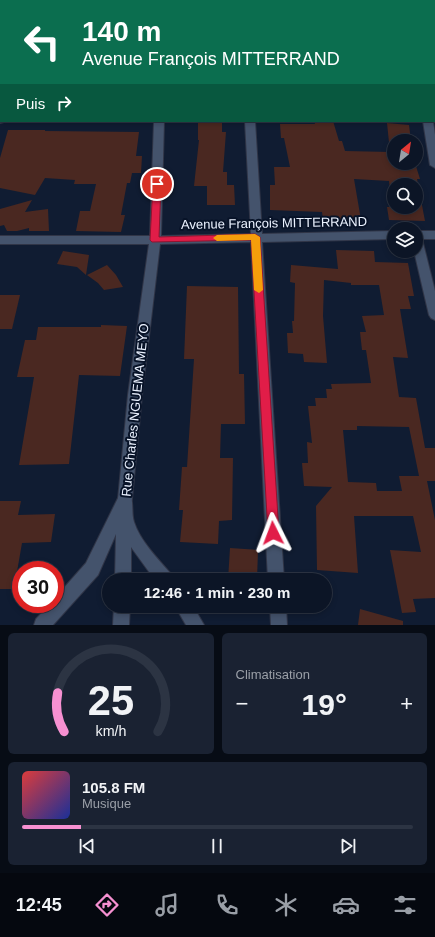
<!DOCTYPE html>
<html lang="fr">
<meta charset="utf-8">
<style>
body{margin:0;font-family:Helvetica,sans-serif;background:#1a2232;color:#f1f3f6;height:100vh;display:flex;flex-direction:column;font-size:15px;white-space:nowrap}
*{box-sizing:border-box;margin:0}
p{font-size:13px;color:#9a9fa7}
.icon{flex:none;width:22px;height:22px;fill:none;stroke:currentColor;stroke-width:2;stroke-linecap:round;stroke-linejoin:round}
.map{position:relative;height:625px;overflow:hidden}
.sheet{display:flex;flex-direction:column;gap:8px;padding:8px;background:#070c15;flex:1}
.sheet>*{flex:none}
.top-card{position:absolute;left:0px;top:0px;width:435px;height:122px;box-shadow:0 2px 6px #0003,0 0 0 1px #2c3443;background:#0b6e4f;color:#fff;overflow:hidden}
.needle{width:26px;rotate:30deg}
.buttons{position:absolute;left:387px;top:134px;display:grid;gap:8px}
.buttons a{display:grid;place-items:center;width:36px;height:36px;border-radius:50%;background:#0c1526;box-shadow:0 2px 6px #0003,0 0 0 1px #2c3443;font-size:20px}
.speed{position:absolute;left:12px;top:561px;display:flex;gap:8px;font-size:20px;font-weight:700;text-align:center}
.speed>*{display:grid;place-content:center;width:52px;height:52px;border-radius:50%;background:#0c1526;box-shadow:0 2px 6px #0003,0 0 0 1px #2c3443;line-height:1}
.speed .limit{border:6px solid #d22;background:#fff;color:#111}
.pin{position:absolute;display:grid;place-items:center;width:34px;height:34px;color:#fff;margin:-17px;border:2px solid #fff;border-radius:50%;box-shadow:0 1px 4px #0007}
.me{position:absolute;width:44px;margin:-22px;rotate:357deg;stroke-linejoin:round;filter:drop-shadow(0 0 3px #0008)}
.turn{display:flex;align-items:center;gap:14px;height:84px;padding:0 16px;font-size:18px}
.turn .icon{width:52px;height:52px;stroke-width:2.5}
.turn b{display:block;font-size:28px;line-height:34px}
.then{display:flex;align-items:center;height:38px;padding:0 16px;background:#0003;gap:8px;font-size:15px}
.big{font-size:30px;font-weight:600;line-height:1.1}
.sheet .card{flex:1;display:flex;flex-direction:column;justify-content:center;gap:6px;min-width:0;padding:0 14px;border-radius:6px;background:#1a2232}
.sheet .dial{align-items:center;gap:0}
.dial svg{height:104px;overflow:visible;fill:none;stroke:#2c3443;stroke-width:7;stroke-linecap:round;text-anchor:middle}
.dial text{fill:#f1f3f6;stroke:none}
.song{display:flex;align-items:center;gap:12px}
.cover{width:48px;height:48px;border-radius:6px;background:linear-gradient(135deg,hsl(0 70% 55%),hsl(230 70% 35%))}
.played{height:4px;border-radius:2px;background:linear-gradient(90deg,#f690d1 15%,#2c3443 15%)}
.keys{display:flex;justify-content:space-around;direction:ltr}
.heat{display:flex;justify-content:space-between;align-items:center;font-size:22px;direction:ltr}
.sheet .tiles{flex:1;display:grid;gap:8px;grid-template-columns:1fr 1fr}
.card:last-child{grid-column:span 2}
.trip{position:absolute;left:102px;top:573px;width:230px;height:40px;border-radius:20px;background:#0c1526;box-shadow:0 2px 6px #0003,0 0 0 1px #2c3443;font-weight:600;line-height:40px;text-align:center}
.dock{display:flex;height:64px;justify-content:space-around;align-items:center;background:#05080f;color:#9a9fa7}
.dock .icon{width:28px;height:28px}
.dock .on{color:#f690d1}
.dock b{font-size:18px;color:#f1f3f6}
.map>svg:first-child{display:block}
.building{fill:#4a2821;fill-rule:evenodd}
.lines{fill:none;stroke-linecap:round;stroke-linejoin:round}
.street-casing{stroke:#303547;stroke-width:2}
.secondary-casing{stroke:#303547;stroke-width:2}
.street{fill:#44536c;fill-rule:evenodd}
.secondary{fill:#44536c;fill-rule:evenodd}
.route{fill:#e11d48;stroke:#92132f}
.slow{fill:#f59e0b}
.labels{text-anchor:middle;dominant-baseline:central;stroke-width:4;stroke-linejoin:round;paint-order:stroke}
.street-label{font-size:13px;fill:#ebf2ff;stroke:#081328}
</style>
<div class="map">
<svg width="435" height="625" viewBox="0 0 435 625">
<rect width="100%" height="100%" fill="#101c32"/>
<g class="building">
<polygon points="198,121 222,121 222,132 226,132 223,172 227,172 227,185 234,185 235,205 207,205 207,186 194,186 199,140 198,140"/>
<path d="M314,121H333L339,141H342L345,151L390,152L387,123L409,125L411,141H394V163H415L420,179H417L425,221L389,220L387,207H392L389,181L354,179L361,220H323L322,212L270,210V185H275L274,167H290L284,138H281L280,124H315ZM394,185H416V207H394Z"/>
<polygon points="8,130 45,130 45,131 139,132 136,156 142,156 141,173 132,173 130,183 127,183 121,215 125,215 121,232 76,231 80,211 90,211 96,184 74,184 75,180 45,178 35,195 0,188 0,158"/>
<polygon points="32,200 25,212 48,209 49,231 29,231 29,228 17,231 7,231 4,225 0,226 0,209"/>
<path d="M336,250L374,251L375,262L408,263L414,296H408L411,309H400L408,358L393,357L399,397L416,398L425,448H435V481H427L435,520V598L413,599L416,612L402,613L390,550L421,552L413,516H354L358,573L317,570L316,506L332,487L304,486L302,463H308L307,442L312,443L308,406H316L315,398H327L326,389H332L331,384L371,383L366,350H362L360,332H366L362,316L384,315L379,285H351V283L324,280L323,316L327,363L304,362L303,354L288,353L287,333H293L292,321H294L295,283L290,282L291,265L338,269ZM357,426L409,427L419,476H399L402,491H377L376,483L348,482L343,430H357Z"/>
<polygon points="63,251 89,255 86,275 77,267 57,264"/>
<polygon points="107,265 116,275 123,287 104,290 98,283 87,275"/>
<polygon points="187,286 238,287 239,374 244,374 245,424 221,424 220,458 233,458 232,520 219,521 218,544 180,542 183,510 179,510 182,467 187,467 194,359 184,359"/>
<polygon points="0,295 20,295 12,329 0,329"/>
<polygon points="101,325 127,326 120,376 79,375 69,464 19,465 34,377 17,377 25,340 36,340 38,327 101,327"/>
<polygon points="0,501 21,501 18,515 55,514 51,542 22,543 14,589 0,589"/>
<polygon points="230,548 258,550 257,580 228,580"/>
<polygon points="360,609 403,621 403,625 358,625"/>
</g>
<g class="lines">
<g class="street-casing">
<g id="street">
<rect x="166" y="0" width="8" height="1"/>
<rect x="403" y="0" width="8" height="1"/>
<polygon points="0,117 1,121 4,122 0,123"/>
<polygon points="154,121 164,121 161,236 251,234 245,121 255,121 262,234 394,231 394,239 262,242 284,580 268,580 251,242 160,244 142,395 132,499 130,504 125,506 120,504 118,499 128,395 149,244 0,244 0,236 150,236"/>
<polygon points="423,121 433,121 435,135 435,168 430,165"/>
<polygon points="416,231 435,231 435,239 422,239 435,291 435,320 431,318 429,315 414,251 416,251"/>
<polygon points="270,606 286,606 287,625 271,625"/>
</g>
</g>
<g class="secondary-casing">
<g id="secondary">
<path d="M125,492L130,494C134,503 131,513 134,522C140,541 158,559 171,574L173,580H155L131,547V580H115L116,534L98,575L53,625H34L36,619L50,604H55V598L86,563L120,494Z"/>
<polygon points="114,606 130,606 129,625 113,625"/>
<polygon points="175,606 193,606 204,625 186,625"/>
</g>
</g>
<use href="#street" class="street"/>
<use href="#secondary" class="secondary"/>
</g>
<polygon class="route" points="157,181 161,184 159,237 255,234 260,237 279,533 277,537 273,539 269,537 268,533 251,240 152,242 150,240 153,184"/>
<polygon class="slow" points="255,234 260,237 263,290 259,293 254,290 251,240 217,241 213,238 217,235"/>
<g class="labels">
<g class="street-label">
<text transform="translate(274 223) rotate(-1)">Avenue François MITTERRAND</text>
<text transform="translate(135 410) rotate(-84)">Rue Charles NGUEMA MEYO</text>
</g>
</g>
</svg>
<div class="buttons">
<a><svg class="needle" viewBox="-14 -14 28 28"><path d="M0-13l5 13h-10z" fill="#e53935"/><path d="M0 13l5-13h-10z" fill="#9a9fa7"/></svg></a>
<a><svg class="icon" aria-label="search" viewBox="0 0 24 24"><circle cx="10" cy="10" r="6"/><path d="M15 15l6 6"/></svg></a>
<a><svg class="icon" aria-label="layers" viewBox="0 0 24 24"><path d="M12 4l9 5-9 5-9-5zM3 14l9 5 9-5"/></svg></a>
</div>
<div class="speed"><div class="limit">30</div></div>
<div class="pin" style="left:157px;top:184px;background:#d93025"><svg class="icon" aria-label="arrive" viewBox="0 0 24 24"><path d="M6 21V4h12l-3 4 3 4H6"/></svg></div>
<svg class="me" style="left:273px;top:533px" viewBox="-20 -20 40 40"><path d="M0-17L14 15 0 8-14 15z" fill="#e11d48" stroke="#fff" stroke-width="4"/></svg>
<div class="trip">12:46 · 1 min · 230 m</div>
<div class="top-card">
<div class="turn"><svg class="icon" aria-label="left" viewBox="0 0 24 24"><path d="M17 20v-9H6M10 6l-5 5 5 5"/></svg><div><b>140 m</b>Avenue François MITTERRAND</div></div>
<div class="then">Puis<svg class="icon" aria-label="right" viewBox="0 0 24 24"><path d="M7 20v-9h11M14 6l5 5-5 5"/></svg></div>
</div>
</div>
<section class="sheet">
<div class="tiles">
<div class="card dial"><svg viewBox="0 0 100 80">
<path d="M14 69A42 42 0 1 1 86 69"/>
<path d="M14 69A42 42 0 0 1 9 39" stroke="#f690d1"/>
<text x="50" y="56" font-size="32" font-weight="700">25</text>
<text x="50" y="72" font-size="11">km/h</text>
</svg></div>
<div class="card"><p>Climatisation</p>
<div class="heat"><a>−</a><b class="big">19°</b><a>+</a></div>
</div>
<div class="card">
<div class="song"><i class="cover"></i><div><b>105.8 FM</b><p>Musique</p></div></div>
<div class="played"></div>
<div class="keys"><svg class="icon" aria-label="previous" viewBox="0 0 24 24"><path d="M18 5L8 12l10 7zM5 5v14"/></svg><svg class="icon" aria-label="pause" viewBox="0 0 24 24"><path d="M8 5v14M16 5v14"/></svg><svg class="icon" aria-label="next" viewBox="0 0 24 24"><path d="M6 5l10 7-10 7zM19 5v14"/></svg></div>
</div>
</div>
</section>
<nav class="dock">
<b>12:45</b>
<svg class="icon on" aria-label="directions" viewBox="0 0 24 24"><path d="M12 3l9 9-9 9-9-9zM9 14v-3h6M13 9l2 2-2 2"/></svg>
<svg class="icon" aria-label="music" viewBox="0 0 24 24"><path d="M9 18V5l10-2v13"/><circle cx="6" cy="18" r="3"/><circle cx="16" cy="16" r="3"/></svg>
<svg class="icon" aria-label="phone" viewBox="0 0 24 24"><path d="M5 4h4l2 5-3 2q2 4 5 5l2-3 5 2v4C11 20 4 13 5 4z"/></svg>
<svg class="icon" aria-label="climate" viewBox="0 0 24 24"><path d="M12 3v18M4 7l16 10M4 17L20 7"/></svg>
<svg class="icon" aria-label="car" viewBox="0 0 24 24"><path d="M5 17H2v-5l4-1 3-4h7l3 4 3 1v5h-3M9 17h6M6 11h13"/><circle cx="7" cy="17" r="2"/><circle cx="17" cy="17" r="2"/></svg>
<svg class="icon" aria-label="filters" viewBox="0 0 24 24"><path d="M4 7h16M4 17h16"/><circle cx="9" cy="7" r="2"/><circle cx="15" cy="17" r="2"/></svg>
</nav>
